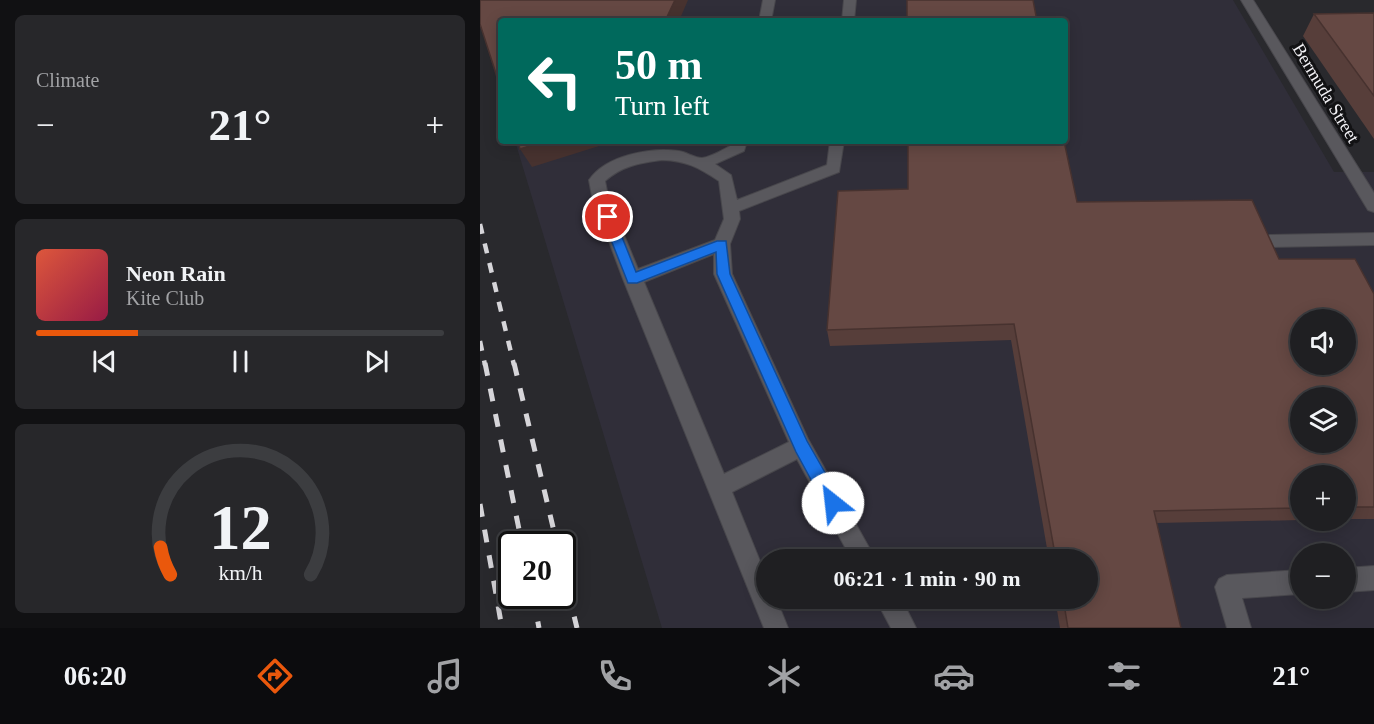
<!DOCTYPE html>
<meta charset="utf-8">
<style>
body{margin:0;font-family:Georgia,serif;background:#27272a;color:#f1f3f6;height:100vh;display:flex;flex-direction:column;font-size:22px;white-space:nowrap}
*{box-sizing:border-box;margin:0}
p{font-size:20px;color:#a1a2a5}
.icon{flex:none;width:33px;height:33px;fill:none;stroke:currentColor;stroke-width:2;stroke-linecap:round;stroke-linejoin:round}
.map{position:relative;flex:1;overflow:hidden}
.drawer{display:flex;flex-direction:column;gap:15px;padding:15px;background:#111113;width:480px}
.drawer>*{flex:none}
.top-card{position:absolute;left:18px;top:18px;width:570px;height:126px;border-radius:6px;box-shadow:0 3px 15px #0003,0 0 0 2px #3c3d40;background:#00695c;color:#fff;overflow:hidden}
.buttons{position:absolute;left:810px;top:309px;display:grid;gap:12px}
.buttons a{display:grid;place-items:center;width:66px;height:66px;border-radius:50%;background:#1f1f22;box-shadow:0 3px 15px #0003,0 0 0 2px #3c3d40;font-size:30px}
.speed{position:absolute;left:18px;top:531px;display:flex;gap:12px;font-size:30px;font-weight:700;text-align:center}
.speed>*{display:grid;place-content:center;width:78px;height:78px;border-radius:50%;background:#1f1f22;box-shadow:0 3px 15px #0003,0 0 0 2px #3c3d40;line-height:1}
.speed .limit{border:3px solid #111;border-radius:9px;background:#fff;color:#111}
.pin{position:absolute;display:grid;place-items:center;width:51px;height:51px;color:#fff;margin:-26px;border:3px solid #fff;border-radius:50%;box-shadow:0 2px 6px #0007}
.me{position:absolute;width:66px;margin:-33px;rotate:331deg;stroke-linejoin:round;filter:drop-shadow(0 0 4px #0008)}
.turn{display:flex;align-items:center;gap:21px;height:126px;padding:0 18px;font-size:27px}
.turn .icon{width:78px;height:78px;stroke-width:2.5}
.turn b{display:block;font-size:42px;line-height:51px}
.big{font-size:45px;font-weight:800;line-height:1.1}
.drawer .tile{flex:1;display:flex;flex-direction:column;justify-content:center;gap:9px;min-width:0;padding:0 21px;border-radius:9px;background:#27272a}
.drawer .dial{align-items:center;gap:0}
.dial svg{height:156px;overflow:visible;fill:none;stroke:#3c3d40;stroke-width:7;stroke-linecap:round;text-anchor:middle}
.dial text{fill:#f1f3f6;stroke:none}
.song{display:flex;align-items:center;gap:18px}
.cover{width:72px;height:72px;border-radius:9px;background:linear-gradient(135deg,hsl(10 70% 55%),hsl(340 70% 35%))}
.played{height:6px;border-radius:3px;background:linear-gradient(90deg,#ea580c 25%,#3c3d40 25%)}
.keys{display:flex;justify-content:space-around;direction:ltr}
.heat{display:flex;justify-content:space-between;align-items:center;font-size:33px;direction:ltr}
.trip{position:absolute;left:276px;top:549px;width:342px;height:60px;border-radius:30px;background:#1f1f22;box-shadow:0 3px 15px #0003,0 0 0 2px #3c3d40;font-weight:800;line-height:60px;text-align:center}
.dock{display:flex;height:96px;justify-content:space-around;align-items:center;background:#0c0c0e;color:#a1a2a5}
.dock .icon{width:42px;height:42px}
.dock .on{color:#ea580c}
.dock b{font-size:27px;color:#f1f3f6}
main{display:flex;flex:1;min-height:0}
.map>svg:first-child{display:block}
.built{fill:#302e39;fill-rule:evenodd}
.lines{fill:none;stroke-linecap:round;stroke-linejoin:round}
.minor-casing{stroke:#48474c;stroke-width:2}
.minor{fill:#59585d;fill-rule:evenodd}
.rail-far1{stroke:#d6d5d9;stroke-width:4.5;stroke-dasharray:10 10;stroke-linecap:butt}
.rail{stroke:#d6d5d9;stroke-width:5;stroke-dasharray:13 13;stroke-linecap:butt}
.wall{fill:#573e3a}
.shaded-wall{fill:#47322f}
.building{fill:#654843;stroke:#47322f;stroke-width:1.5;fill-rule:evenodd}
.route{fill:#1a73e8;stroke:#114b97;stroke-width:1.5}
.labels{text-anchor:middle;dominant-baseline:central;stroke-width:6;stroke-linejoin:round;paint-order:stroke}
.far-street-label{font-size:18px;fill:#f3f2f6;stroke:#121214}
</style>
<main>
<section class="drawer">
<div class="tile"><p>Climate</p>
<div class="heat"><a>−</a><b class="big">21°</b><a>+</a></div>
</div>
<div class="tile">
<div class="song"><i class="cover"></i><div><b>Neon Rain</b><p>Kite Club</p></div></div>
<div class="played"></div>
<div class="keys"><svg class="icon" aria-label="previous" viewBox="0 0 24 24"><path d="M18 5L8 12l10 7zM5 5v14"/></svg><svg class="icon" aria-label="pause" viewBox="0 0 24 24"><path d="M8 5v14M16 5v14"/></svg><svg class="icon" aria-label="next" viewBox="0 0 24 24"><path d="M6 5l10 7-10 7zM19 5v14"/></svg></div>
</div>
<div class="tile dial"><svg viewBox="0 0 100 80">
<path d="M14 69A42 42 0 1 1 86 69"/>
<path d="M14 69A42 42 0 0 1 9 55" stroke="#ea580c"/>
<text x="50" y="56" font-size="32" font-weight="700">12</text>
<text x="50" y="72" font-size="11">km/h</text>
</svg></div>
</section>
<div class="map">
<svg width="894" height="628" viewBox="0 0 894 628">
<rect width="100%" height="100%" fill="#29292d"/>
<path class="built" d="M0,0H753L854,172H894V628H182L35,141H585V21H21V94L0,24ZM820,320H866V364H820ZM820,398H866V442H820ZM820,476H866V520H820ZM820,554H866V598H820ZM286,560H608V598H286Z"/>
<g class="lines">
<g class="minor-casing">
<g id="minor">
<polygon points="283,0 295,0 291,21 279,21"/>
<polygon points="364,0 376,0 374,21 362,21"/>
<polygon points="761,0 773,0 894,193 894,212 888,210"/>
<path d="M253,141H267L264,151L235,164L251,175L257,200L347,165L350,141H364L359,172L259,211L260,219L250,244L252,274L328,439L396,560H372L317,459L252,492L286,576V598H296L308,628H284L143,279L112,196L109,180C126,155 171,147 199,151C206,152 215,158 222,158C231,157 244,149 252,145ZM182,160C207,161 218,167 239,181L244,219L235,240L158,269L128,196L125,181C142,166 159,163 182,160ZM234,254V274L309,442L244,474L164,282Z"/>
<polygon points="894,233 894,245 790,247 784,245 782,241 784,237 790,235"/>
<polygon points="894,566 894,590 866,592 866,568"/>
<polygon points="820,570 820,594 762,598 771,628 747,628 735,587 739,579 747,575"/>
<polygon points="395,598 421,598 436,628 411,628"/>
</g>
</g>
<use href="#minor" class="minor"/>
<g class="rail-far1">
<polyline points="0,224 34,365"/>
<polyline points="0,341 5,365"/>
</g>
<g class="rail">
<polyline points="5,363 42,544"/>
<polyline points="34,363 77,544"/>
<polyline points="0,504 22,628"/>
<polyline points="82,566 97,628"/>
<polyline points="53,596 59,628"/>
</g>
</g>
<g class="wall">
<polygon points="894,13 894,139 823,36 834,14"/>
<polygon points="597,202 799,259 894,294 894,519 866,519 866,476 820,476 820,520 676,523 701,628 580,628 575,598 608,598 608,560 569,560 531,340 350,346 347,330"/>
</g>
<g class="shaded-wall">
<polygon points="195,0 208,0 199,21 185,21"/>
<polygon points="65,141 135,141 52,167 40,149"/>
</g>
<g class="building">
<polygon points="0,0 195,0 185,21 21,21 21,89 0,24"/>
<polygon points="427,0 553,0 557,21 427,21"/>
<polygon points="894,13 894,96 834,14"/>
<polygon points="38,141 65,141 40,149"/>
<path d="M428,141H584L597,202L772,200L799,259H875L894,294V507H866V476H820V508L674,511L701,628H588L583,598H608V560H576L534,324L347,330L358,191L428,189ZM820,320H866V364H820ZM820,398H866V442H820Z"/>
</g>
<polygon class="route" points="128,212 134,217 156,272 237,241 246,241 250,274 327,441 359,497 361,503 359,509 353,511 347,509 316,452 237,274 236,252 157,283 148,283 122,217"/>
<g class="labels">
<g class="far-street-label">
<text transform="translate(846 93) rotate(59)">Bermuda Street</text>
</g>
</g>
</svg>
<div class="buttons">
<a><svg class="icon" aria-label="sound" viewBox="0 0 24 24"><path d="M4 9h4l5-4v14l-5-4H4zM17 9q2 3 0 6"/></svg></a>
<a><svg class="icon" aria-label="layers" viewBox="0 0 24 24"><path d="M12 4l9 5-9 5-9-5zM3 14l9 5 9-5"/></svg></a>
<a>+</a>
<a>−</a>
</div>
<div class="speed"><div class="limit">20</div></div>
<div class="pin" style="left:128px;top:217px;background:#d93025"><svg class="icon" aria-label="arrive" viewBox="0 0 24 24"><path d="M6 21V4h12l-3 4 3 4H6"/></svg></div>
<svg class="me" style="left:353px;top:503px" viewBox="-20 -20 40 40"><circle r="19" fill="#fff"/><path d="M0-13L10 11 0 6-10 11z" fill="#1a73e8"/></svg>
<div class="trip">06:21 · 1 min · 90 m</div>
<div class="top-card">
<div class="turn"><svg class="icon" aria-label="left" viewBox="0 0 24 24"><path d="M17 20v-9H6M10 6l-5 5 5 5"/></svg><div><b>50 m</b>Turn left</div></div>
</div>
</div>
</main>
<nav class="dock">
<b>06:20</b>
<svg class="icon on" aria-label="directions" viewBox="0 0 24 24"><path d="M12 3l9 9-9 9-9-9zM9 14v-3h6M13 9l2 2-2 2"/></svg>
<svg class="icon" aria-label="music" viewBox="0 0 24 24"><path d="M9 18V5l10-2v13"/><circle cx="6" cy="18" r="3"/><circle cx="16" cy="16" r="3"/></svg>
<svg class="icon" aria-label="phone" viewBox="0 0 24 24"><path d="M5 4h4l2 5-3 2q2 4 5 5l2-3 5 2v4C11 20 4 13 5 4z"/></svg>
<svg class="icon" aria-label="climate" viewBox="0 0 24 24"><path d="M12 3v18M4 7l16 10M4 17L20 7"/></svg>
<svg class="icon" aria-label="car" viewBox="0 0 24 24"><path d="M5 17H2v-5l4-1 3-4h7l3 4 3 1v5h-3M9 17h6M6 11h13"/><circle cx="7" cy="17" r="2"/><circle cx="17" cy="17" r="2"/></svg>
<svg class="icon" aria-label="filters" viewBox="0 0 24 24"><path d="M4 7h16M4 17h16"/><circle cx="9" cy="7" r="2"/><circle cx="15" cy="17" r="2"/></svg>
<b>21°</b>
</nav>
